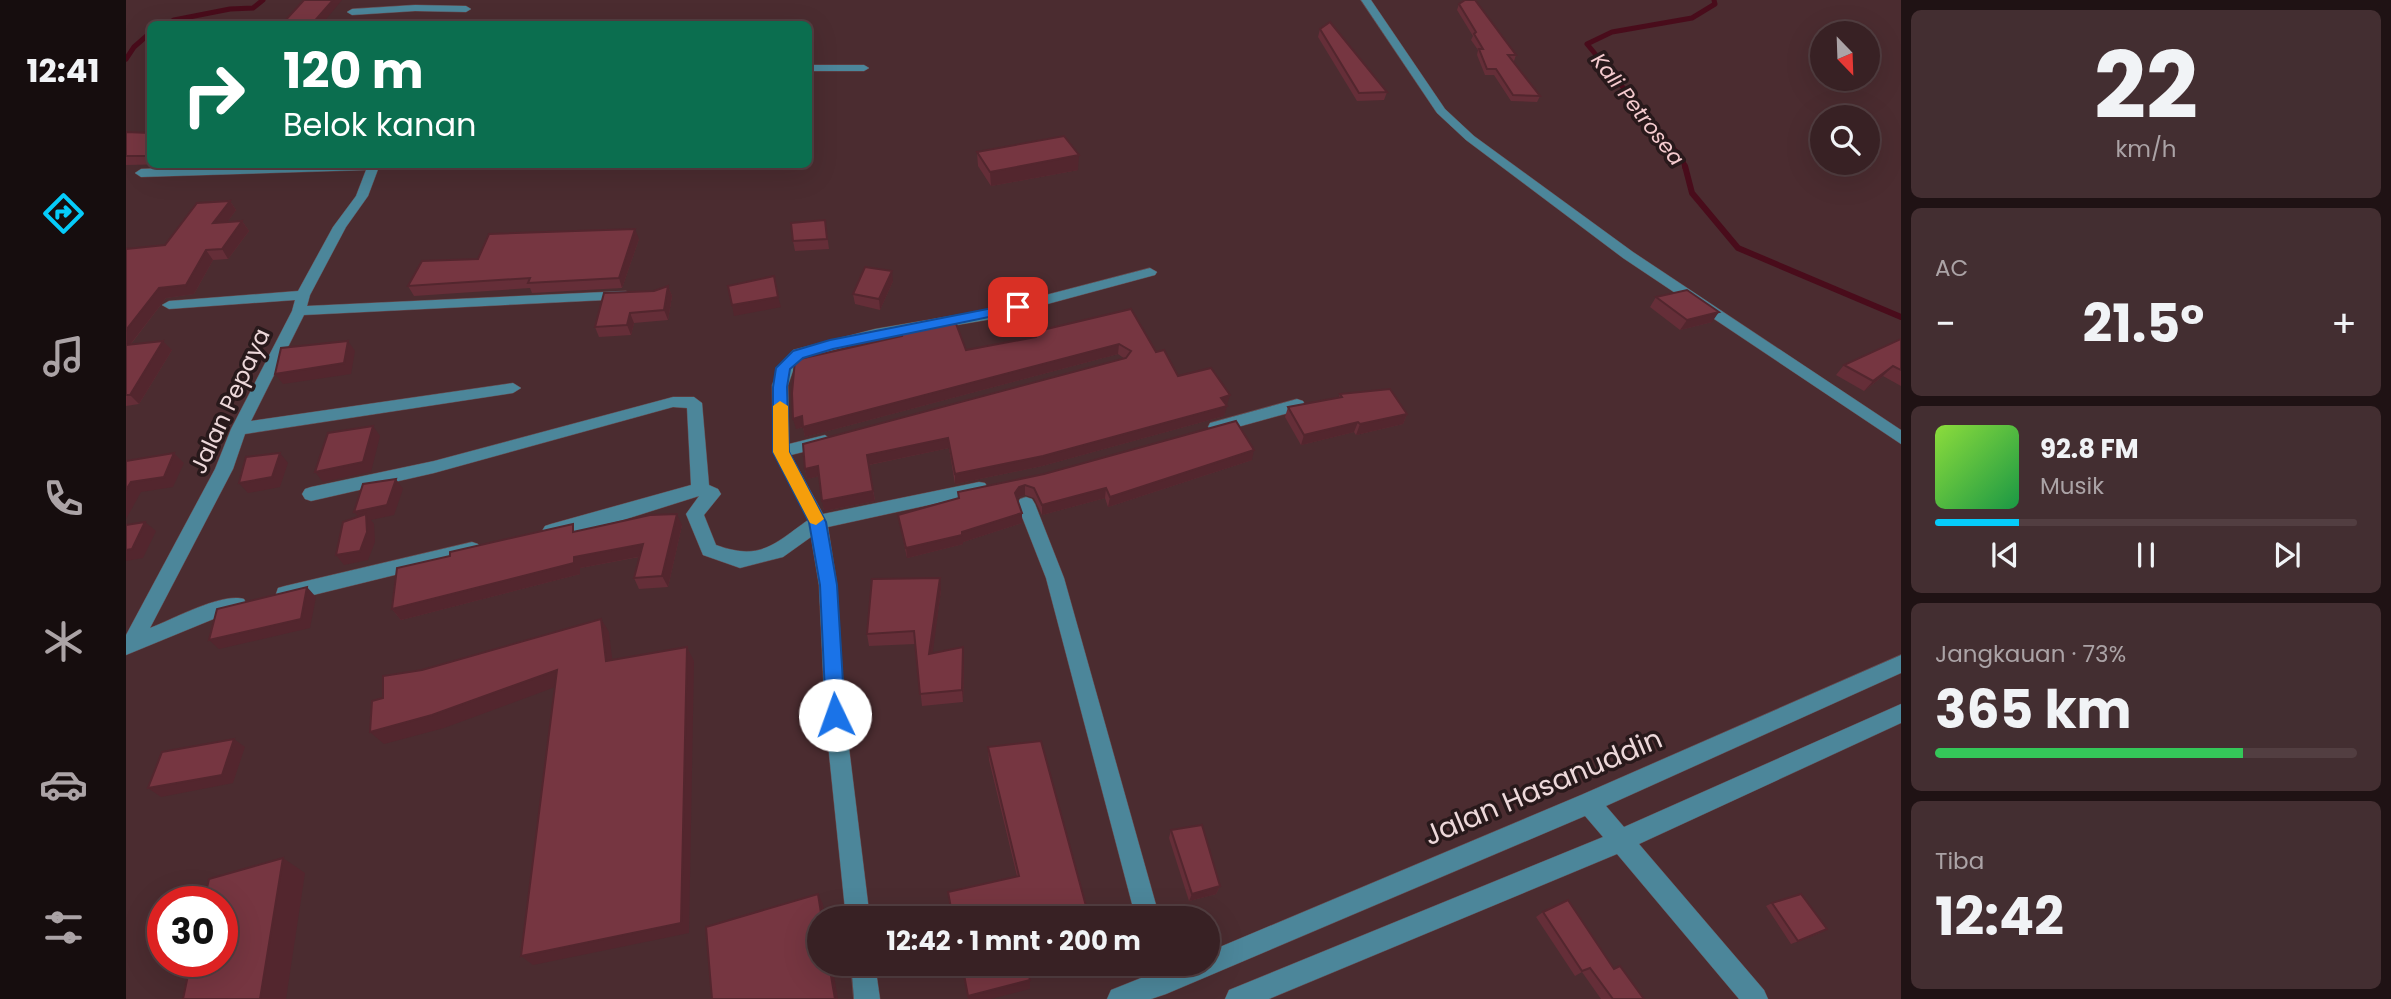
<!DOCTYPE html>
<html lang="id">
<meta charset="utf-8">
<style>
body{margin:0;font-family:Poppins,sans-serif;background:#432e31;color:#f1f3f6;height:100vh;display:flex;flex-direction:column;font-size:26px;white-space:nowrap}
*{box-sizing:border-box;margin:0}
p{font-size:23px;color:#aba3a6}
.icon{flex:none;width:38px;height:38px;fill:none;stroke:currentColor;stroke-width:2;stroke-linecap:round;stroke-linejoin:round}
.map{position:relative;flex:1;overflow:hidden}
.sheet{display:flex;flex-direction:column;gap:10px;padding:10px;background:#1f1214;width:490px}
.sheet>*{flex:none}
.guide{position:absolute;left:21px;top:21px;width:665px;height:147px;border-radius:10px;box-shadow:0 7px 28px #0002,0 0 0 2px #523e41;background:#0b6e4f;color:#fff;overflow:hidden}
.needle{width:46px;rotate:157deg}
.controls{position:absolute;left:1684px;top:21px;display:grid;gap:14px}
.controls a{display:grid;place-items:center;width:70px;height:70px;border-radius:50%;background:#382124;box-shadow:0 7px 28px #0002,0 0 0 2px #523e41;font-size:35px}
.speed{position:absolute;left:21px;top:886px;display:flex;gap:14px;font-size:35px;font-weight:700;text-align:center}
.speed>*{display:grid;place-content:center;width:91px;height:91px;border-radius:50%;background:#382124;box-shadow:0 7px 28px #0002,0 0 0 2px #523e41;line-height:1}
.speed .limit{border:10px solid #d22;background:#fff;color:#111}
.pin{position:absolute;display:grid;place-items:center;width:60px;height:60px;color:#fff;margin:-30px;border-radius:14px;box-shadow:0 4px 10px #0006}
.me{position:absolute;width:77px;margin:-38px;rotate:357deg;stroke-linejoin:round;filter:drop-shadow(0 0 5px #0008)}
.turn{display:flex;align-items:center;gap:24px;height:147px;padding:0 21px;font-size:32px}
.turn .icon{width:91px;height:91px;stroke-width:2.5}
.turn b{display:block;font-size:49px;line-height:60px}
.big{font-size:52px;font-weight:700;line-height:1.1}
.sheet .tile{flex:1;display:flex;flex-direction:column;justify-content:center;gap:10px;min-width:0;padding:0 24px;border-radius:10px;background:#432e31}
.sheet .dial{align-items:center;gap:0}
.dial b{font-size:91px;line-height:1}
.song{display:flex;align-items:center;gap:21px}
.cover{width:84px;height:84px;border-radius:10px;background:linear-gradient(135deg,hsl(90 70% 55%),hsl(140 70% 35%))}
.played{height:7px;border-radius:4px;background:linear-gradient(90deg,#06cbf9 20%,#523e41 20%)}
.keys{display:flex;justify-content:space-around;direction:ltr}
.heat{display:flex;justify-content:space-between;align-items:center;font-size:38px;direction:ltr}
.charge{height:10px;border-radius:5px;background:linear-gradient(90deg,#34c759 73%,#523e41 0)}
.trip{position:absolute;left:681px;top:906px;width:413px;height:70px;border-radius:35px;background:#382124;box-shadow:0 7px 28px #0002,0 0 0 2px #523e41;font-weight:700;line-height:70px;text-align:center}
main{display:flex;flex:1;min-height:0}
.menu{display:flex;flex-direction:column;width:126px;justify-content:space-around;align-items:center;background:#160d0e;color:#aba3a6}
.menu .icon{width:49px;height:49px}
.menu .selected{color:#06cbf9}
.menu b{font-size:32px;color:#f1f3f6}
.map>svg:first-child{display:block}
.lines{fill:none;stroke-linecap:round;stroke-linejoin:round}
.stream-far1{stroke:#490c1b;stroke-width:5}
.stream{stroke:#490c1b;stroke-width:6}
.minor-casing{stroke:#684b4f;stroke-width:1}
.minor{fill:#4c869a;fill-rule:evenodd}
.wall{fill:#652e38}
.shaded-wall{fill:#53262e}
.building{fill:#763641;stroke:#53262e;stroke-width:2}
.route{fill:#1a73e8;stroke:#114b97;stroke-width:2}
.slow{fill:#f59e0b}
.labels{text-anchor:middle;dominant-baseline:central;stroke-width:7;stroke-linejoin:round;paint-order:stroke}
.far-water-label{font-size:21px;font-style:italic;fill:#f5cbcf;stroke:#28191b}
.street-label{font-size:23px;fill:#edd8da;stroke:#28191b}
.near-street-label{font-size:28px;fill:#edd8da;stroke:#28191b}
</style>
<main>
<nav class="menu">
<b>12:41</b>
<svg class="icon selected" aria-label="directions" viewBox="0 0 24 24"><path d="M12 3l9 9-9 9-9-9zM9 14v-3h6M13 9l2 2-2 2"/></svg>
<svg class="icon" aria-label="music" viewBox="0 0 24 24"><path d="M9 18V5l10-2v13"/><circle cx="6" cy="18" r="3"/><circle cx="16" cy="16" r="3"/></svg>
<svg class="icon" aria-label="phone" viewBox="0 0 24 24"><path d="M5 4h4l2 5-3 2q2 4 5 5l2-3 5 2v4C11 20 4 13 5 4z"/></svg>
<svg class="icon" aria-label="climate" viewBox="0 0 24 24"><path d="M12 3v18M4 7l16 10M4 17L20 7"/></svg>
<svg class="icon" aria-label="car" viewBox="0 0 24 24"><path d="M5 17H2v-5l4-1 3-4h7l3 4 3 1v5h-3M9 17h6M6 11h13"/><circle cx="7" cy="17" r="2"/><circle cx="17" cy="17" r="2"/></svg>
<svg class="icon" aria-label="filters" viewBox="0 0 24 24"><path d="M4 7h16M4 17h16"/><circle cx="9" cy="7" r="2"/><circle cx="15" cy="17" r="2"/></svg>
</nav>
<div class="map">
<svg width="1775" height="999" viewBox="0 0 1775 999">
<rect width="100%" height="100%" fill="#4b2c30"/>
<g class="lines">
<g class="stream-far1">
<polyline points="41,24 48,20 104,9 127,8 137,0"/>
<polyline points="0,59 8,47 24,33"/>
<polyline points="1559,168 1557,160 1461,44 1486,32 1566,18 1589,4 1588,0"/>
</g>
<polyline class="stream" points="1559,166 1566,193 1612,248 1775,317"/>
<g class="minor-casing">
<g id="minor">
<polygon points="1235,0 1245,0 1319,109 1348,136 1507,252 1775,430 1775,444 1497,258 1340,140 1311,113"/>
<polygon points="289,5 340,6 345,9 340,12 289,11 226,15 221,12 226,9"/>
<polygon points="682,65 738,65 743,68 738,71 682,71"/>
<path d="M175,164H254L242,196L220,227L184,295L181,306L500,291L507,295L500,299L178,315L125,421L387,383L395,388L387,393L119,434L107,469L24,628C45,620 96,592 118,599L121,605L118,611L90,618L0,655V635L89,469L105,429L166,311L169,300L43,309L36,305L43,301L172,291L207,227L230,196L240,170L15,177L9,173L15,169Z"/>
<path d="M1024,268L1031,272L1029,275L866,319L749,339L677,358L669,365L662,385L663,444L699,435L707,441L705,445L665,455L697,514L853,482L859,483L862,488L859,493L853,494L702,527L711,585L719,715L744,919H720L699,715L693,585L685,537L657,557L614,568L577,555L560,514L573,496L497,520L425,538L419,536L416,531L419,526L425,524L565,485L561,408L547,407L308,473L185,501L179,499L176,494L179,489L185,487L308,461L547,397H568L576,403L583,485L592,489L595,494L578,515L590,545C634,561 647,545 682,520L647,452L646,385L656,362L667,350L749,329L866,309Z"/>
<polygon points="1171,399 1177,401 1179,405 1177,409 1090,433 1082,427 1084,423"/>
<polygon points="900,497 906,499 909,504 938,578 1034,919 1010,919 920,578 891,504 894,499"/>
<polygon points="346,542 352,544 355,549 352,554 346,556 159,602 152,600 150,594 152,588 159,586"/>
<polygon points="1775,655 1775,673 1480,806 1498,827 1775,704 1775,723 1513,844 1638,990 1642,999 1613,999 1491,854 1143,999 1099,999 1103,990 1477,837 1459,816 1040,994 1025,999 981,999 985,990 1025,974 1023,964 1082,964 1082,952 1455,795"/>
<polygon points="725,964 749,964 754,999 728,999"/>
</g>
</g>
<use href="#minor" class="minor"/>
</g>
<g class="wall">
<polygon points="1333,4 1390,55 1388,61 1387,61 1414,96 1411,102 1385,101 1368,75 1359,75 1351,55 1352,50 1345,40 1347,36 1331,10"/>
<polygon points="1194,29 1261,92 1258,100 1231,101 1192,37"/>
<polygon points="0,132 24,133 24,164 51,164 0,165"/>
<polygon points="851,152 952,170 865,186 852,166"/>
<polygon points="104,201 110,210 101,222 116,221 123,231 102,259 87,260 68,294 40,298 5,344 46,350 13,404 0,406 0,249 39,245"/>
<polygon points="699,220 703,249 669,251 667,241"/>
<polygon points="513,239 496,288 406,293 404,288 288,296 282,286 352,259"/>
<polygon points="767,281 754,310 729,304 727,294"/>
<polygon points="542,286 546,296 542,320 508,323 505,335 473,337 469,327 528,291"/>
<polygon points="1530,297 1586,322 1554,330 1524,307"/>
<polygon points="1005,309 1030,352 1052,376 1101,405 1100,405 1098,416 916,466 829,484 823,448 743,465 749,501 698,511 693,476 681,479 679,469 999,359 992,354 679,437 677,427 670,429 840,350 908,337 908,332"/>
<polygon points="1775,339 1775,386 1757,376 1738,391 1710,375 1718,365"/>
<polygon points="1214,394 1281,414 1277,424 1230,435 1228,432 1175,445 1159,417 1162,407 1213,397"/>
<polygon points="1126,460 982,507 979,498 916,515 908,498 899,495 893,497 891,499 896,513 896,523 837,542 837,544 781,558 774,524 772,515 832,498 832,492"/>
<polygon points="556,525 542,587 513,589 508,578 513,557 454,568 454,574 275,620 266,609 451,531"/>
<polygon points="815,590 806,653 838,659 837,702 796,706 789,644 743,646 741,634"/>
<polygon points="862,747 963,917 963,919 827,919 891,876 863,760"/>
<polygon points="1045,830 1094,886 1090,894 1063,901 1043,838"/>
<polygon points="1646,903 1694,933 1665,944 1640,906"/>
<polygon points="1417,912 1488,969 1518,999 1475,999 1456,972 1449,976 1410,917"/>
</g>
<g class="shaded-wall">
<polygon points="207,0 216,0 196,24 186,24"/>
<polygon points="953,155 952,170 865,186 864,172"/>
<polygon points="104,201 110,210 94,232 87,223"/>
<polygon points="116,221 123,231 102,259 96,249"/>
<polygon points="509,229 513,239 496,288 493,278"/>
<polygon points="80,250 87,260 68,294 40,298 0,350 0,330 33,288"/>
<polygon points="766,271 767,281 754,310 753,299"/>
<polygon points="542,286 546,296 542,320 538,310"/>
<polygon points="652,297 655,307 608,316 606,305"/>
<polygon points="1593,312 1586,322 1554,330 1561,320"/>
<polygon points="504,313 508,323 505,335 501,325"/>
<polygon points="37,341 46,350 13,404 4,395"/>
<polygon points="222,341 229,351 225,374 157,384 149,374"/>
<polygon points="993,344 992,354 679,437 677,427 670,429 667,419"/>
<polygon points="1767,366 1757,376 1738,391 1747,381"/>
<polygon points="1104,395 1101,405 1093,408 1095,398"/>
<polygon points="1101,406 1098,416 916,466 829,484 829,474"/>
<polygon points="1281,414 1277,424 1230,435 1234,424"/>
<polygon points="1232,422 1228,432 1175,445 1178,435"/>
<polygon points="247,426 254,436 245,472 197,482 189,472"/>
<polygon points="822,438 823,448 742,465 741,455"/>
<polygon points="1128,450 1126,460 982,507 984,497"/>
<polygon points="48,453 58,463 47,487 15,492 0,519 0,490 5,482"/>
<polygon points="154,453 162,463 154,487 122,493 113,483"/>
<polygon points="692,466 694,476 681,479 679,469"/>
<polygon points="270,479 277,489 268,515 245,520 248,524 249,542 242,560 218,565 210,555 236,521 228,512"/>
<polygon points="899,485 899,495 893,497 889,503 889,493 893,487"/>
<polygon points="980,488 979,498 916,515 916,505"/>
<polygon points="747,491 749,501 698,511 696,501"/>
<polygon points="896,513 896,523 837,542 837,544 781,558 780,548 836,532"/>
<polygon points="551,514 556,525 542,587 536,576"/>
<polygon points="19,522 30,531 17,558 0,561 0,550"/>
<polygon points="517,544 522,555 454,568 454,574 275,620 266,609 448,557"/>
<polygon points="814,578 815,590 805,666 803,654"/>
<polygon points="181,587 190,597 184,628 93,649 83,640"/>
<polygon points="475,619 483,632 488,674 480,661"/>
<polygon points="561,647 568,661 563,933 407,965 395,956"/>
<polygon points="837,647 838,659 837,702 836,690"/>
<polygon points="431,670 440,683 318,728 258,744 244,732"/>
<polygon points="108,739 119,747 107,783 35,797 22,788"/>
<polygon points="157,858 179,873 160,999 134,999"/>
<polygon points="1094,886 1090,894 1063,901 1066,894"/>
<polygon points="692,894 697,904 699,919 696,919"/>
<polygon points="703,964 706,964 712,999 709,999"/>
<polygon points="904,980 904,989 865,999 842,999 842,996"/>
</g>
<g class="building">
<polygon points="178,0 207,0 186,24 156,24"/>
<polygon points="1339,0 1349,0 1390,55 1382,55 1414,96 1387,95 1370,69 1361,69 1353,49 1357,49 1348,34 1350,32 1333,4"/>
<polygon points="1204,22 1261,92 1233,93 1194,29"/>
<polygon points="0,132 24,133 24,156 0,156"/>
<polygon points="938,136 953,155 864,172 851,152"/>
<polygon points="104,201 87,223 116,221 96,249 80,250 60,285 33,288 0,330 0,249 39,245 71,203"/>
<polygon points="699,220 701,239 667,241 665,223"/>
<polygon points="509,229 493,278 402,283 404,278 282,286 296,261 352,259 363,234"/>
<polygon points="739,267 766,271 753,299 727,294"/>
<polygon points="648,276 652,297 606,305 602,286"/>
<polygon points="542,286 538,310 504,313 501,325 469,327 478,293 528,291"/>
<polygon points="1561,290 1593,312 1561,320 1530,297"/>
<polygon points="1005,309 1030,352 1038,350 1052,376 1085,368 1104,395 1095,398 1101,406 917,456 829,474 822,438 741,455 747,491 696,501 692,466 679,469 677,444 1000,358 1005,351 993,344 677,427 676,416 667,419 666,393 669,360 776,336 775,332 829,321 840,350 910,337 908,332"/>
<polygon points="1775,339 1775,370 1767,366 1747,381 1718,365"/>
<polygon points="37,341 4,395 0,395 0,345"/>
<polygon points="222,341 218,363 149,374 155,348"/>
<polygon points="1264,389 1281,414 1234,424 1232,422 1178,435 1162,407 1216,397 1214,394"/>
<polygon points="1110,421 1128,450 984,497 980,488 916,505 908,488 899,485 893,487 889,493 896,513 836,532 836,535 780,548 772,515 833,498 832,492 918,474"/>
<polygon points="247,426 237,462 189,472 202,433"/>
<polygon points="48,453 38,477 5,482 0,490 0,461"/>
<polygon points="154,453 146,477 113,483 120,457"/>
<polygon points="270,479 261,505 228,512 237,484"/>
<polygon points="240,514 241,532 234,551 210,555 217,522"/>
<polygon points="551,514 536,576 508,578 517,544 448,557 448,563 266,609 271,568 324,556 324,552 447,524 447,532 524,515"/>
<polygon points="19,522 6,549 0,550 0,525"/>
<polygon points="814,578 803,654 837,647 836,690 794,694 788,631 741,634 746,579"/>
<polygon points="181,587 175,619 83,640 91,609"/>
<polygon points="475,619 480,661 561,647 555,923 395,956 431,670 306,715 244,732 246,701 257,698 257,676 296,670"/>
<polygon points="108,739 96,775 22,788 36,752"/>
<polygon points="915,741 963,917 955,919 827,919 822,892 893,876 862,747"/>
<polygon points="1076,825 1094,886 1066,894 1045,830"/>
<polygon points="157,858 134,999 57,999 65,961 96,961 96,901 78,901 83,879"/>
<polygon points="692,894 696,919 693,919 693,964 703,964 709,999 586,999 580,927"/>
<polygon points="1675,894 1701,929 1672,941 1646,903"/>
<polygon points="1442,900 1488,969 1494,966 1518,999 1487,999 1464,968 1456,971 1417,912"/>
<polygon points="836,964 900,964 904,980 842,996"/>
</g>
<polygon class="route" points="892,303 899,307 897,310 707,349 677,358 664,369 661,387 663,452 700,522 711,585 719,715 716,721 709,723 703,721 700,715 694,585 683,522 647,452 647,387 650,368 667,351 704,340"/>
<polygon class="slow" points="654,401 662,406 663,452 698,519 690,525 684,523 647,452 647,406"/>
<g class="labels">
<g class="far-water-label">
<text transform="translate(1512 109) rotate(52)">Kali Petrosea</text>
</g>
<g class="street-label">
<text transform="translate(104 401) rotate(-65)">Jalan Pepaya</text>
</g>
<g class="near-street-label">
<text transform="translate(1417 787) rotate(-23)">Jalan Hasanuddin</text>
</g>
</g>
</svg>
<div class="controls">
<a><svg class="needle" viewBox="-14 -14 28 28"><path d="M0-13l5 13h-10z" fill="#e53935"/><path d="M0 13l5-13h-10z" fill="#aba3a6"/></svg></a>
<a><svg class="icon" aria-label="search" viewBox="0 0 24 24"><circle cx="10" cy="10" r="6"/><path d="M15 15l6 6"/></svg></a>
</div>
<div class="speed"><div class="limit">30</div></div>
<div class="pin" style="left:892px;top:307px;background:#d93025"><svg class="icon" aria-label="arrive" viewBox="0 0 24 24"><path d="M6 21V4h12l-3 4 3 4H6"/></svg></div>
<svg class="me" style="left:709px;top:715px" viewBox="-20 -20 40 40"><circle r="19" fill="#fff"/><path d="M0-13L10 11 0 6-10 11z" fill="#1a73e8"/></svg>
<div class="trip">12:42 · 1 mnt · 200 m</div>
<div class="guide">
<div class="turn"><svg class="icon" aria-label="right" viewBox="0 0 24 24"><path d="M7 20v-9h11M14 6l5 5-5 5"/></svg><div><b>120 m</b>Belok kanan</div></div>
</div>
</div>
<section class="sheet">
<div class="tile dial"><b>22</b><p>km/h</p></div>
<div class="tile"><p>AC</p>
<div class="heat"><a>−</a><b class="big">21.5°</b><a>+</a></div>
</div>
<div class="tile">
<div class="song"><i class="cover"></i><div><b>92.8 FM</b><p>Musik</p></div></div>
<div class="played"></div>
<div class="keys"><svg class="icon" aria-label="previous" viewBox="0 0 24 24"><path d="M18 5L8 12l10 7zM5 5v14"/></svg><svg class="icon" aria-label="pause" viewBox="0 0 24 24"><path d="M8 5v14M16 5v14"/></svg><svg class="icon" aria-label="next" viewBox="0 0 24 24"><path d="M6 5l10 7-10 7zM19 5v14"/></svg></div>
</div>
<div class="tile"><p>Jangkauan · 73%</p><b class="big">365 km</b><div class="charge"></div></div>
<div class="tile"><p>Tiba</p><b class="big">12:42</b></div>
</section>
</main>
